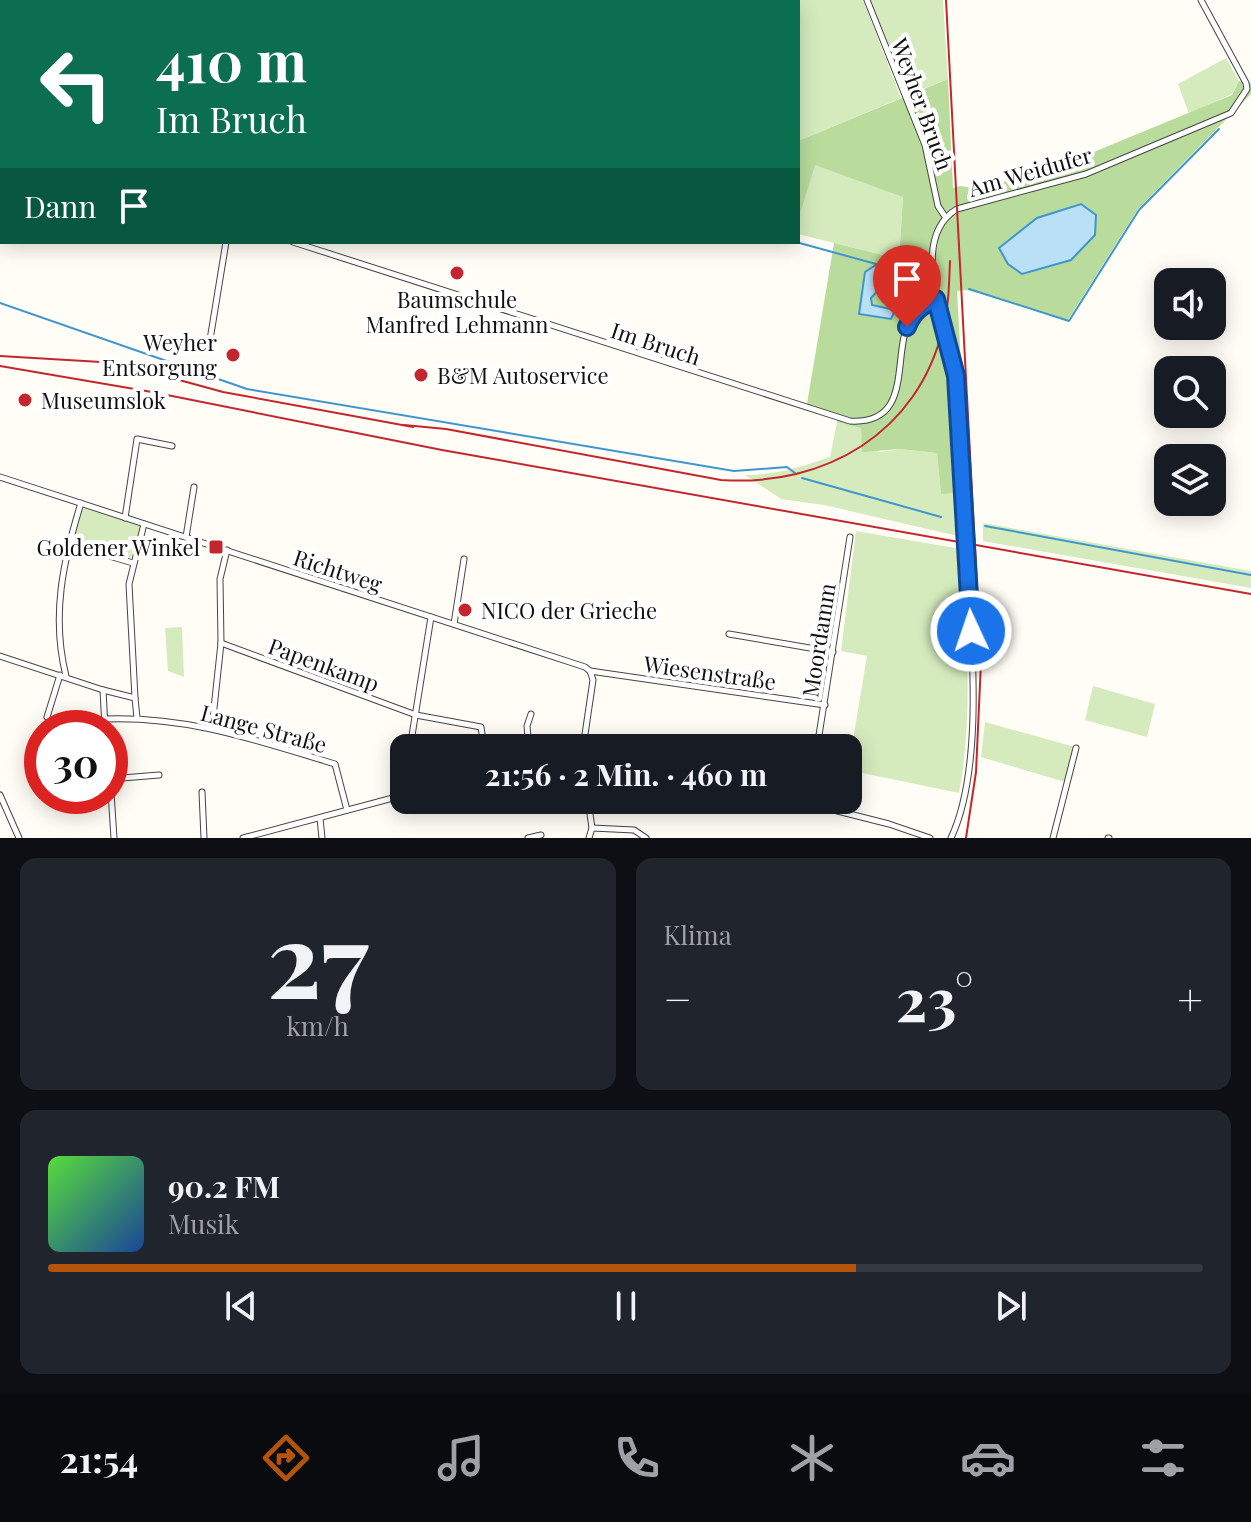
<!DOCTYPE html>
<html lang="de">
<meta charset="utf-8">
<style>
body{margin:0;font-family:"Playfair Display",serif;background:#20242c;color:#f1f3f6;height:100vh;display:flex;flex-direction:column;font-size:30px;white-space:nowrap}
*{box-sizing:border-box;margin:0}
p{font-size:26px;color:#9ea1a6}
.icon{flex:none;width:44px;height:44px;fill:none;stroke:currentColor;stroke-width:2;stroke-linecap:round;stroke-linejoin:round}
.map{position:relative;height:838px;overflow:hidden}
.panel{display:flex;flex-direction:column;gap:20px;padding:20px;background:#0d0f14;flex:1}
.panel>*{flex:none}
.guide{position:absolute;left:0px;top:0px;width:800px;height:244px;box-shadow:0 4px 20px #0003;background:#0b6e4f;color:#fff;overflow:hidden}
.tools{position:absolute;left:1154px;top:268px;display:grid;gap:16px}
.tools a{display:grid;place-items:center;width:72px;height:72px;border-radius:16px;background:#171b24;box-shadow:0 4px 20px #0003;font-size:40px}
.speed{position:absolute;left:24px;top:710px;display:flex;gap:16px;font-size:40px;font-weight:700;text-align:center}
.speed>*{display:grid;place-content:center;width:104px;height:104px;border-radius:50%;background:#171b24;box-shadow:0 4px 20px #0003;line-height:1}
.speed .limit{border:12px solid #d22;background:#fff;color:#111}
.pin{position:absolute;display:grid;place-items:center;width:68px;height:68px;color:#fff;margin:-82px -34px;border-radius:50% 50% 50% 0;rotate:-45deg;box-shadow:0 0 8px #0007}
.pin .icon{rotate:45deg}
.me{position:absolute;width:88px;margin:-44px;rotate:357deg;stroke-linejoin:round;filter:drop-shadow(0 0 6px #0008)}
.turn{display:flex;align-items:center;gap:28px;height:168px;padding:0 24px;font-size:36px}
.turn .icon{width:104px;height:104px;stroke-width:2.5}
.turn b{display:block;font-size:56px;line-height:68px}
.then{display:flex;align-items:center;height:76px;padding:0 24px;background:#0003;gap:16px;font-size:30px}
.big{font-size:60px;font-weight:700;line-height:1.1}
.panel .tile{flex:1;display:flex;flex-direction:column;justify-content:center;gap:12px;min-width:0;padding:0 28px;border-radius:16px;background:#20242c}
.panel .dial{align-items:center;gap:0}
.dial b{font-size:104px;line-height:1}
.song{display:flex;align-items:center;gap:24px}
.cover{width:96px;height:96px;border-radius:12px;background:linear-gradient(135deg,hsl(110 70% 55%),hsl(220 70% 35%))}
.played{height:8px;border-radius:4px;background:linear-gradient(90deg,#b45309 70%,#363941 70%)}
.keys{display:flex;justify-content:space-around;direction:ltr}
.heat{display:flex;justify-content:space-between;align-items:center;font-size:44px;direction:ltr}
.panel .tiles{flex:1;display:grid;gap:20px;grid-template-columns:1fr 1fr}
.tile:last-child{grid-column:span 2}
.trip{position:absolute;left:390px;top:734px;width:472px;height:80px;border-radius:16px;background:#171b24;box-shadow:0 4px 20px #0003;font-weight:700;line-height:80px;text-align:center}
.tab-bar{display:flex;height:128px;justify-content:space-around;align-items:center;background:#090b0e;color:#9ea1a6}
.tab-bar .icon{width:56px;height:56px}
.tab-bar .current{color:#b45309}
.tab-bar b{font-size:36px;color:#f1f3f6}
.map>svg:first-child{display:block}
.green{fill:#d5ebbd}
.forest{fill:#b9dc9c}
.water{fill:#b9e0f7;stroke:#3f96cf;stroke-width:2}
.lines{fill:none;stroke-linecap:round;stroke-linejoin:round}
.stream{stroke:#3f96cf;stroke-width:2}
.minor-casing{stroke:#444;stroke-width:7}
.minor{stroke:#fff;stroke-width:5}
.rail{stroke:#c4262e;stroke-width:2}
.minor-bridge-casing{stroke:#444;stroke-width:7;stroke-linecap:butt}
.minor-bridge{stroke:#fff;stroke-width:5}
.route-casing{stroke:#114b97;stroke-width:20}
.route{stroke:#1a73e8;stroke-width:14}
.poi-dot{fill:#c4262e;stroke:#fff;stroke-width:3}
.labels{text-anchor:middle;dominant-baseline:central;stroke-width:8;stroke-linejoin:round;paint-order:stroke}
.street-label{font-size:22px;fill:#111;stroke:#fff}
.poi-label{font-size:22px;fill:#111;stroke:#fff;text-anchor:start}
</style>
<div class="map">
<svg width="1251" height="838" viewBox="0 0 1251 838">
<rect width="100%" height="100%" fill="#fffdf5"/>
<g class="green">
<polygon points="25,0 709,0 709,2 24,2"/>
<polygon points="731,0 863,0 901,98 798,141 798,2 726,2"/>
<polygon points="870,0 943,0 948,79 905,96"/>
<polygon points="1226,58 1239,81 1232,94 1189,114 1178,84"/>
<polygon points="814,164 903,196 899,259 798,234 798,220"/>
<path d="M837,422L862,428L861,437L879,452L900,449L937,453L941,493L960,492L962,537L824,505L781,499L745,475C776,475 801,467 830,457Z"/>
<polygon points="83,508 142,526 131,558 73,539"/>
<polygon points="983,523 1251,571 1251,588 983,541"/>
<path d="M856,531L961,549C966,629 974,714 959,793L848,770L867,656L841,651Z"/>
<polygon points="182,627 184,677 168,671 165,628"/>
<polygon points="1093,686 1155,704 1147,737 1085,720"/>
<polygon points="985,722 1075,747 1065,782 981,757"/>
</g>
<polygon class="forest" points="948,79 953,188 960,186 981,189 1084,156 1232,95 1239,81 1251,83 1251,94 1138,209 1068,320 968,290 957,291 968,491 941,494 937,453 900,449 862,452 861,428 837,422 838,414 807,404 834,243 899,259 903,197 815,165 798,220 798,141"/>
<g class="water">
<polygon points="1081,204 1096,215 1095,235 1071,260 1022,274 1008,264 999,248 1037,218"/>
<polygon points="877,264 897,269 871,298 872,305 895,310 891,319 859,314 865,272"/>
</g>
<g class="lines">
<g class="stream">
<polyline points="68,0 75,2"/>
<polyline points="796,242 876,264"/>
<polyline points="883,265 921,275"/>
<polyline points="969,289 1069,321 1139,210 1219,129"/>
<polyline points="0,303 247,389 734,471 787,467 795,473"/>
<polyline points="802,478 941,517"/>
<polyline points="985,526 1251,575"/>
</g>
<g class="minor-casing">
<g id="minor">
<polyline points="867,0 925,145 938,206 946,218"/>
<polyline points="0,148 2,148"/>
<path d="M293,242L850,421C916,425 890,353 911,318C916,308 926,304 936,299"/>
<polyline points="209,346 226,242"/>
<polyline points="0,477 585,667 590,671 593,680 583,748"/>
<polyline points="125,518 137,439 172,446"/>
<path d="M966,532C963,481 963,428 956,377C950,333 905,240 957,209L1086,174L1231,113L1247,89L1246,83L1201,0"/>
<polyline points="186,537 194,487"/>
<polyline points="68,544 133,563"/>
<polyline points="454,624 464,559"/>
<polyline points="729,634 833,652"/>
<polyline points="221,643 416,715 481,727 484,748"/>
<polyline points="0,656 103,690 135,698 137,718"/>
<polyline points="590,671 825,705"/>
<path d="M66,676C51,616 63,561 81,503"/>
<polyline points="103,690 105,728"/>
<polyline points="135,698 129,584 144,524"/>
<polyline points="47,717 60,675"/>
<path d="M104,719C189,716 255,740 335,764L347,810"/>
<polyline points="212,727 221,643 220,579 227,550"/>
<polyline points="410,748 431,617"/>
<polyline points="529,748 527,726 531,714"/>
<polyline points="817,748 850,537"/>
<polyline points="110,777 114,838"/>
<polyline points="110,779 159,775"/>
<polyline points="202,792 204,838"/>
<polyline points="0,795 19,838"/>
<polyline points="400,796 404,777"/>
<polyline points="588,800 592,828 589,838"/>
<polyline points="794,800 889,824 930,838"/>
<polyline points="320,818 322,838"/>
<polyline points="592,828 634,830 646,838"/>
<polyline points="243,838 404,795"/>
<polyline points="528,838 541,835"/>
<path d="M951,838C985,766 971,633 967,554"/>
<polyline points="1053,838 1076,748"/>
<polyline points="1108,838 1109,838"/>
</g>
</g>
<use href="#minor" class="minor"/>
<g class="rail">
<polyline points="946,0 981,662 976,772 966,838"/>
<polyline points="0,356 101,362 150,372 223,392 413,427"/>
<polyline points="0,366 152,392 442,450 1251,594"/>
<path d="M404,425L446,429L721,480C825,487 918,433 943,328C949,306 949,283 950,261"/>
</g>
<g class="minor-bridge-casing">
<polyline id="minor-bridge" points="966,532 967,554"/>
</g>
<use href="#minor-bridge" class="minor-bridge"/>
</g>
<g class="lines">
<g class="route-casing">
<path id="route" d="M907,327C913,312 921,306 936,299L956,376L971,631"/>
</g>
<use href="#route" class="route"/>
</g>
<g class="poi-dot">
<circle cx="457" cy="273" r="8"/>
<circle cx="233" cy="355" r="8"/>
<circle cx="421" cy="375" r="8"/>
<circle cx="25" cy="400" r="8"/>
<rect x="208" y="539" width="16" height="16" rx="4"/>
<circle cx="465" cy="610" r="8"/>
</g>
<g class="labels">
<g class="street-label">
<text transform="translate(923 104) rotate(70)">Weyher Bruch</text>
<text transform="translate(1030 171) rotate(-16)">Am Weidufer</text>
<text transform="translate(656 343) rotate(18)">Im Bruch</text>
<text transform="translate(338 570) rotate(18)">Richtweg</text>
<text transform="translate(818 640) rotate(-81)">Moordamm</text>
<text transform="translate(324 664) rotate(20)">Papenkamp</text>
<text transform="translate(710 672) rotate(8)">Wiesenstraße</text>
<text transform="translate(264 728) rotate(15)">Lange Straße</text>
</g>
<g class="poi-label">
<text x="457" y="299" text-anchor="middle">Baumschule<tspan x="457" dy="25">Manfred Lehmann</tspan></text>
<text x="217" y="342" text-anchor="end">Weyher<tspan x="217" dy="25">Entsorgung</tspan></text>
<text x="437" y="375">B&amp;M Autoservice</text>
<text x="41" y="400">Museumslok</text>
<text x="200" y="547" text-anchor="end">Goldener Winkel</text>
<text x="481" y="610">NICO der Grieche</text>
</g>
</g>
</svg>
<div class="tools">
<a><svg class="icon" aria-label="sound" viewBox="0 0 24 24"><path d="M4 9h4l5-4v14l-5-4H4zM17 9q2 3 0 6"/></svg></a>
<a><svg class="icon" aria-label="search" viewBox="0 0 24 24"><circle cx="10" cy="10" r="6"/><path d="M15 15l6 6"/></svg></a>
<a><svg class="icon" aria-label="layers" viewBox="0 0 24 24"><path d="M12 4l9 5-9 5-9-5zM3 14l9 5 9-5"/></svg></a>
</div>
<div class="speed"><div class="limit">30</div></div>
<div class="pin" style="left:907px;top:327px;background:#d93025"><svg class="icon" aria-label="arrive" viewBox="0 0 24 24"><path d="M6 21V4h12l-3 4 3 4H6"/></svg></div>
<svg class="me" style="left:971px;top:631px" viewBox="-20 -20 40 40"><circle r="17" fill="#1a73e8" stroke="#fff" stroke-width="3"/><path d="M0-11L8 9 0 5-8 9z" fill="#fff"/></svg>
<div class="trip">21:56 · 2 Min. · 460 m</div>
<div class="guide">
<div class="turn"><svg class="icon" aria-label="left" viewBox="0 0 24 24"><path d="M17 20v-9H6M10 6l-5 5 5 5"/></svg><div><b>410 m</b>Im Bruch</div></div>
<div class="then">Dann<svg class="icon" aria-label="arrive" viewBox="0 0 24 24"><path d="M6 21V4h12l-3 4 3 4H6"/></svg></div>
</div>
</div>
<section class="panel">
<div class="tiles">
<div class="tile dial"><b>27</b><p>km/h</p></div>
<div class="tile"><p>Klima</p>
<div class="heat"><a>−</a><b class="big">23°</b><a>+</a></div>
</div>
<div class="tile">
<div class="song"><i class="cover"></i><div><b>90.2 FM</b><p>Musik</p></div></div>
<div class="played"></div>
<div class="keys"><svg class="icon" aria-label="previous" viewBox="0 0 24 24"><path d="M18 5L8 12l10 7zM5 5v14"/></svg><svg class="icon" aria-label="pause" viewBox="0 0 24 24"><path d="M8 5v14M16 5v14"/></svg><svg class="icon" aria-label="next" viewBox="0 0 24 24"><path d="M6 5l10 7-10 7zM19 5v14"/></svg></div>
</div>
</div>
</section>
<nav class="tab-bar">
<b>21:54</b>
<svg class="icon current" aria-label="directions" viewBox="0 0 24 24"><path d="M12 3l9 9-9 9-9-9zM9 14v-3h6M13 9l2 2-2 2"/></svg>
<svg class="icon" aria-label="music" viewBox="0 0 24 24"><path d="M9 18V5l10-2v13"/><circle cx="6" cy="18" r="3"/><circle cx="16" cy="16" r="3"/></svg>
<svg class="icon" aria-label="phone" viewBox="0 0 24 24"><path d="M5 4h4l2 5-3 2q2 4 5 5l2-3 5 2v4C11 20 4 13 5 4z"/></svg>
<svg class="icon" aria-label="climate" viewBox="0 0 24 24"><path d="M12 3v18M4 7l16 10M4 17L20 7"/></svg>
<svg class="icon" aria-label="car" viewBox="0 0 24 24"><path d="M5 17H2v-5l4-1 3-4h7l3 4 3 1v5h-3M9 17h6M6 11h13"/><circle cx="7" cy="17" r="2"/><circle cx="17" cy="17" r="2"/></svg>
<svg class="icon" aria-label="filters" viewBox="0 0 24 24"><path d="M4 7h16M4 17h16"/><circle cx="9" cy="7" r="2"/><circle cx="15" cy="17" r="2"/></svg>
</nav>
